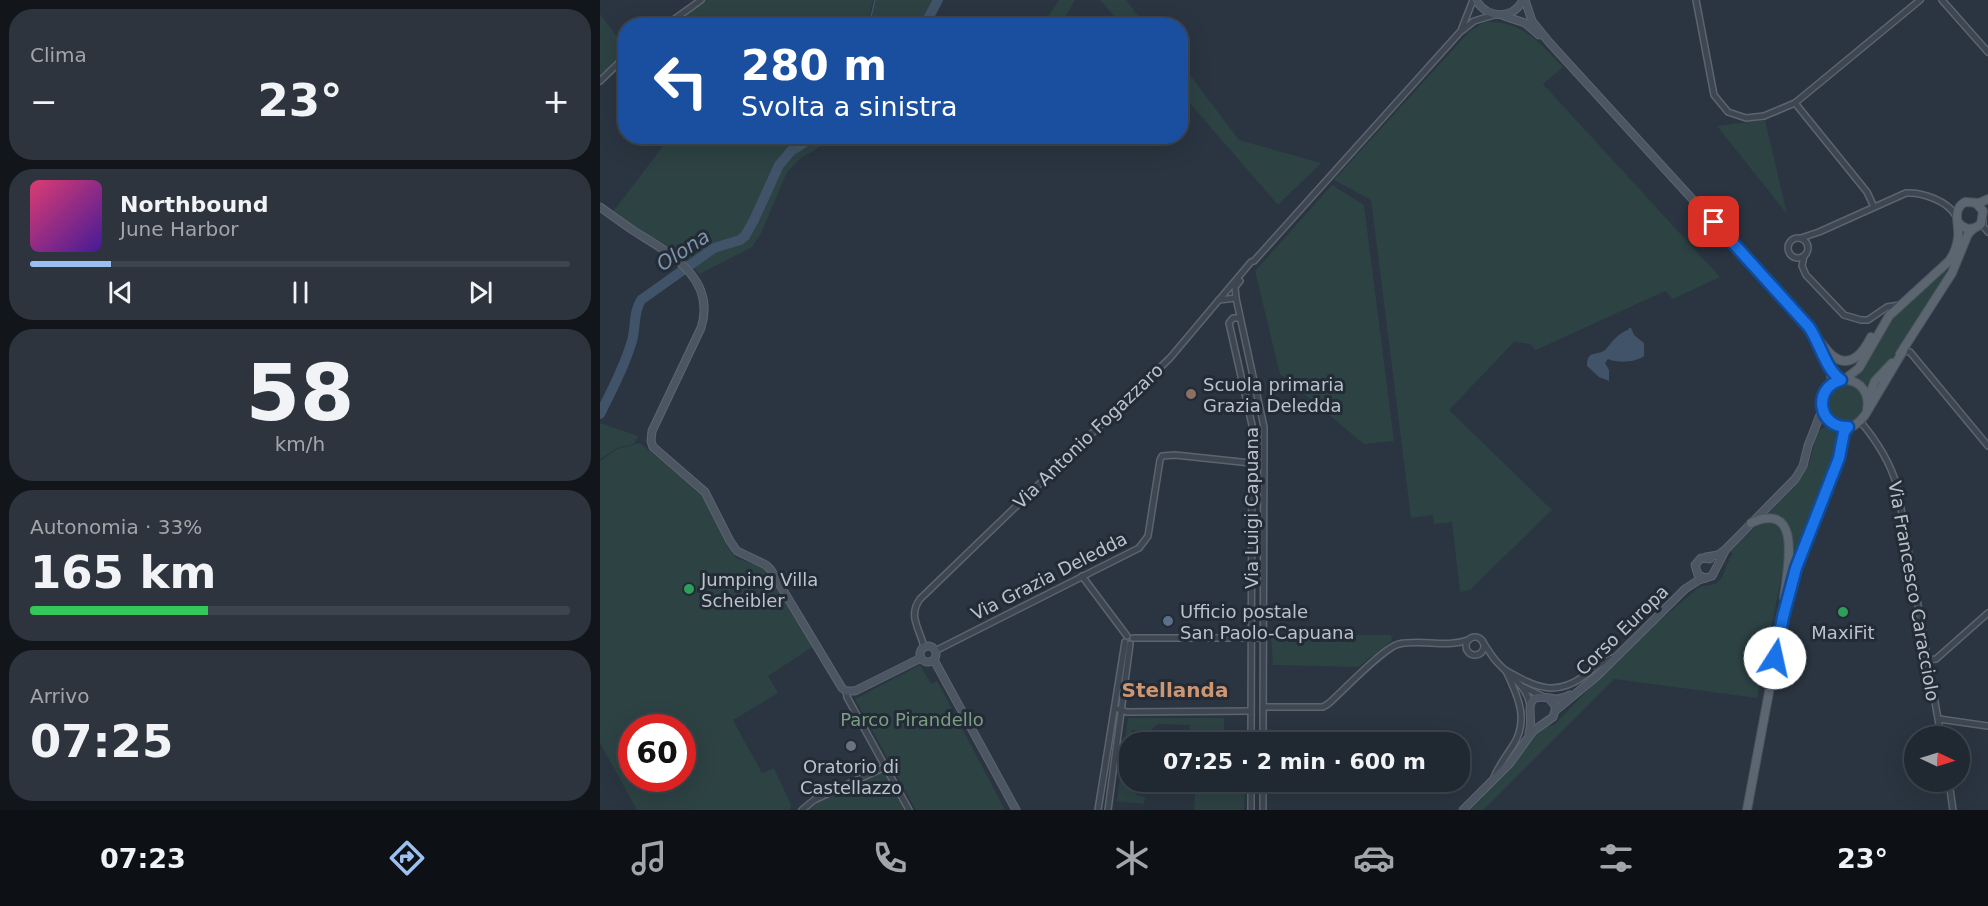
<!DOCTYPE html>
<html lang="it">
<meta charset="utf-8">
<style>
body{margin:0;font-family:"DejaVu Sans",sans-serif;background:#2d343d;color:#f1f3f6;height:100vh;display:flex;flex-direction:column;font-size:22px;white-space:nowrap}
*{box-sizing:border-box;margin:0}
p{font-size:20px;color:#a2a6ab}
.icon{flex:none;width:33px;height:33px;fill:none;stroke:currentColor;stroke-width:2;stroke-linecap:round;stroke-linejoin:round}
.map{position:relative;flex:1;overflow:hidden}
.side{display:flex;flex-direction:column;gap:9px;padding:9px;background:#12161b;width:600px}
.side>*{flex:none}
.hud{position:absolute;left:18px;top:18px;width:570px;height:126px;border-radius:24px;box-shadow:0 6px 24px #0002,0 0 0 2px #3d444d;background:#1a4fa0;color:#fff;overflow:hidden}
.needle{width:39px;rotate:94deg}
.controls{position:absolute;left:1304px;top:726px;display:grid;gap:12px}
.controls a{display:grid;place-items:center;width:66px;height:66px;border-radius:50%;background:#202831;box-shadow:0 6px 24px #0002,0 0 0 2px #3d444d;font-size:30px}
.speed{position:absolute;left:18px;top:714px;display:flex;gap:12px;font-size:30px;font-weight:700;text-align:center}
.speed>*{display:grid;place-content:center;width:78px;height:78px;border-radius:50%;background:#202831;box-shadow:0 6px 24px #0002,0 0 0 2px #3d444d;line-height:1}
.speed .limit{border:9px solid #d22;background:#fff;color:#111}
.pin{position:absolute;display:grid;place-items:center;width:51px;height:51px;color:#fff;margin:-26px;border-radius:12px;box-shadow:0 3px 9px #0006}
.me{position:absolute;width:66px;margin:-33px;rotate:10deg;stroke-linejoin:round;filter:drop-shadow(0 0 4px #0008)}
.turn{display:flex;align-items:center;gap:21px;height:126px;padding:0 24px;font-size:27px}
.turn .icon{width:78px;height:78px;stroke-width:2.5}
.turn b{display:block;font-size:42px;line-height:51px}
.big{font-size:45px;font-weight:700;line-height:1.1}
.side .card{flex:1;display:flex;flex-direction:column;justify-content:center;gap:9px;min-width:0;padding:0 21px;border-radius:24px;background:#2d343d}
.side .dial{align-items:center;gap:0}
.dial b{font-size:78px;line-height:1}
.song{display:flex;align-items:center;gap:18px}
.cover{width:72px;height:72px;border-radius:9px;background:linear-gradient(135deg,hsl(340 70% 55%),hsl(260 70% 35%))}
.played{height:6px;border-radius:3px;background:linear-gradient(90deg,#9bc0ef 15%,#3d444d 15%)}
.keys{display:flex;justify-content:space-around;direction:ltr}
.heat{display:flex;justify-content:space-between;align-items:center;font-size:33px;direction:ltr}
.charge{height:9px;border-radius:4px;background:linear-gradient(90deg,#34c759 33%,#3d444d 0)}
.trip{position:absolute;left:519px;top:732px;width:351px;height:60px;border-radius:24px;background:#202831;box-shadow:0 6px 24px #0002,0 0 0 2px #3d444d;font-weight:700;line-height:60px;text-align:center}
.dock{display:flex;height:96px;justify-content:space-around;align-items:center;background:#0d1014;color:#a2a6ab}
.dock .icon{width:42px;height:42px}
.dock .selected{color:#9bc0ef}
.dock b{font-size:27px;color:#f1f3f6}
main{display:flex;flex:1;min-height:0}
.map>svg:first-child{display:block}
.green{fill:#2d4243;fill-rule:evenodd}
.water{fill:#415368}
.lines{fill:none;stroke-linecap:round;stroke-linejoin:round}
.stream{stroke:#415368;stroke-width:1.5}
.river{stroke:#415368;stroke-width:10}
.street-casing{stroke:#5c646e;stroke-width:8}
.secondary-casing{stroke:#5c646e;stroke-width:9}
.primary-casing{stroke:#4a525d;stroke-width:10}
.street{stroke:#3e4651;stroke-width:5}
.secondary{stroke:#4c5663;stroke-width:7}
.primary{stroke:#5c6670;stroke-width:8}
.route-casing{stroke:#114b97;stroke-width:15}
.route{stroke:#1a73e8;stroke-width:10}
.education-dot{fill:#8d6e63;stroke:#222b36;stroke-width:2}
.leisure-dot{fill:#2e9e5b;stroke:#222b36;stroke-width:2}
.service-dot{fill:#5c6f8a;stroke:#222b36;stroke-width:2}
.worship-dot{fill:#6b7280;stroke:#222b36;stroke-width:2}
.labels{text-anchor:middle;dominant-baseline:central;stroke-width:6;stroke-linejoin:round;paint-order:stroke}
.poi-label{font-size:18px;fill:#bbc2cb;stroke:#222b36;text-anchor:start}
.street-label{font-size:18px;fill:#bbc2cb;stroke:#222b36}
.park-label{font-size:18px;fill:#7b9e82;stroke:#222b36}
.water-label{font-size:20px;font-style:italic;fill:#7e94aa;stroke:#222b36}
.neighbourhood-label{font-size:20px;font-weight:bold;fill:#cd9673;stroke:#222b36}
</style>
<main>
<section class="side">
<div class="card"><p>Clima</p>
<div class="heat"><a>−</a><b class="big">23°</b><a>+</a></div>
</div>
<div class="card">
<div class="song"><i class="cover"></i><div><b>Northbound</b><p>June Harbor</p></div></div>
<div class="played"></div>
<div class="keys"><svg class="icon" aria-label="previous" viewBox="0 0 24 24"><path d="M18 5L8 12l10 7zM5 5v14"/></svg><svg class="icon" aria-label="pause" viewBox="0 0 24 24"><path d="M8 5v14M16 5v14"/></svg><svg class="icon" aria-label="next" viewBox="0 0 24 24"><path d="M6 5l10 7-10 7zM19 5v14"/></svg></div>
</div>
<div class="card dial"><b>58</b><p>km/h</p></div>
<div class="card"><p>Autonomia · 33%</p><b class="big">165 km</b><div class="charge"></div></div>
<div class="card"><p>Arrivo</p><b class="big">07:25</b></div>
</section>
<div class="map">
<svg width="1388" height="810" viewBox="0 0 1388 810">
<rect width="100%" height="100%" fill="#2a3541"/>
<g class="green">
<polygon points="105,0 273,0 269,18 271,23 276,0 333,0 318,25 68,26"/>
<polygon points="459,0 475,0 460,25 443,25"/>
<polygon points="500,0 526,0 545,25 522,25"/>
<polygon points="0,14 26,49 25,52 0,77"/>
<path d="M885,22C924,21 938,42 963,67L943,84L1120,277L1073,299L1065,291L936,350L930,344L914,342L849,410L952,510L870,590L860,592L852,522L834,524L833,515L811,518L771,200L734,180L870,31Z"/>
<polygon points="581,63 639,140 721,163 678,205 581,93"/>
<polygon points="1165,120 1187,214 1117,126"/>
<path d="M70,137H208C200,141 191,145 184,152C166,171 158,209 143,233L140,236L112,244L87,262L12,213Z"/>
<path d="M217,137H232L215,150L201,158L187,172L161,233L152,247L100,274L91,266L116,249L147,239C165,220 168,189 181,166C190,152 205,147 217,137Z"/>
<polygon points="732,185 764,205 794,441 764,444 680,374 655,271"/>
<polygon points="1346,271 1349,272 1290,362 1266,386 1256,377 1266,364 1291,319"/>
<circle cx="1245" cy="403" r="20"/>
<polygon points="0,423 38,436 34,444 17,448 0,459"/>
<polygon points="1225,427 1234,430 1237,438 1238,449 1187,575 1192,537 1185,524 1163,517 1201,478 1208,467 1218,431"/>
<path d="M40,443L103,496L127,545L136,558L166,568L214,646L168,676L178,693L133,720L162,773L174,768L191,805L190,810H37L0,743V461L17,449ZM32,728H82V778H32Z"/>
<path d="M1167,523L1176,524L1184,531L1187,550L1157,698L1014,679L883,810H868L912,766L936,733L944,727L954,725C999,678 1046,630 1097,589C1103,584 1112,587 1118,582C1125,576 1126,562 1133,554L1130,551L1157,526Z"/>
<polygon points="671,635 791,635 792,641 758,667 673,665"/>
<polygon points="320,665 331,684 337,681 405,810 316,810 255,699"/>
<polygon points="528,718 624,718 624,742 590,742 590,725 558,724 550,731 532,730 529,760 522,759"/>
<polygon points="522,763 529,764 530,782 538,782 536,795 545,797 544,804 517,801"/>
<polygon points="284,772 304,810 208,810 221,800"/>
<polygon points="636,782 645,782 644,810 594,810 596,783 636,787"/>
</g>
<path class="water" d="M1029,328H1031L1034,335L1044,343V356C1035,363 1017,363 1008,359L1005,363L1009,370V381L999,377L987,366C987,348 999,357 1006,349C1014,340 1017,334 1028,330Z"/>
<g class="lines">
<polyline class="stream" points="269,26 275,0"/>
<g class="river">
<polyline points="324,26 338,0"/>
<path d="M0,414C12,390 24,367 32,341C36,327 33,313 41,300L114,248L140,240L145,236L154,220L179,165L191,151L214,136"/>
</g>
<g class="street-casing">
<g id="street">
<polyline points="1096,0 1114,95 1128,112 1146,118 1164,116 1195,103 1320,0"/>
<polyline points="1342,0 1388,52"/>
<polyline points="65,26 101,0"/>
<polyline points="862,28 873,0"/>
<polyline points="0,81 26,56"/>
<polyline points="1195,103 1267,192 1274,207"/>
<polyline points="1383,221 1383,226 1388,232"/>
<path d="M1201,238L1219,232L1306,193C1322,192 1348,201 1356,216"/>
<circle cx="1198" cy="248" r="10"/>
<polyline points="1204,256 1202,266 1206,275 1244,315 1261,320 1268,320 1287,307 1300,305"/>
<polyline points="640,281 635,287 636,298 664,427 663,742"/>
<polyline points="619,300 636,298"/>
<polyline points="640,318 633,318 629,323 652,425 651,742"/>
<polyline points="1303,351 1310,352 1388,446"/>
<path d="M1260,421C1276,440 1290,462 1297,486L1341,736"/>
<polyline points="482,576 527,636"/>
<circle cx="875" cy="646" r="9"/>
<polyline points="533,638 663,638"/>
<path d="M882,641C887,648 891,655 896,661C908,675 928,686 930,706"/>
<path d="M324,648C321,630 307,617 320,599L570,358L651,262L654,261L860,32L874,21L894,15"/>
<polyline points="335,651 539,548 548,536 560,460 562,456 575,455 651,463"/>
<polyline points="1327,660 1336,659 1388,613"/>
<path d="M905,670C934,686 954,698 984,676C994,668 1003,660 1016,657"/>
<polyline points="923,687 942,696"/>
<polyline points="246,691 247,697 309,810"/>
<path d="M663,707H723L728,704C742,692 784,647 799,644C822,639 846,648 868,640"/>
<polyline points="518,709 527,712 651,711"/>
<polyline points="1339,719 1388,726"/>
<path d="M893,780C897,768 905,758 912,747C930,721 918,696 906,671"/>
<polyline points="1349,782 1353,810"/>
<polyline points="202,810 214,800 285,767"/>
<polyline points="498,810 525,642"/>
<polyline points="508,810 530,644"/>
<polyline points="651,810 651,782"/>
<polyline points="663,810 663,782"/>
</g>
</g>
<g class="secondary-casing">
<g id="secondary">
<path d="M876,0C887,19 913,20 923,0"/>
<path d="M925,0L932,21L948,41L1209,327C1219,342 1233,365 1231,384"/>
<polyline points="904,16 925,23 939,35"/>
<path d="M0,207C11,215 22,223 34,231C69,253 117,278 101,328L52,431L51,441L53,447L105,492L130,541L137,551L166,565L171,570L242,688L246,691H255L321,658"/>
<polyline points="1106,557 1118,555 1126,549 1195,479 1203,466 1208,446 1222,410"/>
<polyline points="1105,578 1098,575 1095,565 1101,558 1110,559"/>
<circle cx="328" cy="654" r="8"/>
<polyline points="334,660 416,810"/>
<polyline points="956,710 997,676 1085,589 1099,580 1112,576 1126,549"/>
<path d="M929,733C932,724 930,718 930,709C930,692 946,698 956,699C961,699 965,697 970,695"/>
<polyline points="863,810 910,763 933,731 953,717 956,707 949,698"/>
</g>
</g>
<g class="primary-casing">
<g id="primary">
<path d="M1358,222C1364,230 1373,231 1381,224L1383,211L1376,203"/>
<path d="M1216,338C1223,343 1226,351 1233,356C1251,370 1264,351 1271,337"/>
<polyline points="1300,354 1352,273 1368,234 1373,229"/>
<path d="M1244,380L1259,368L1289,316L1349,261C1354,254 1357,246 1358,238C1360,224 1351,210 1365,202L1379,203L1388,199"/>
<polyline points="1268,398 1275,381 1292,363"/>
<path d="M1267,410C1270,395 1262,381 1246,380C1197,378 1233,459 1265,415L1303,351"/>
<path d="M1151,523C1204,499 1187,571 1184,598"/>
<polyline points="1147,810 1183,617 1196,568 1239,458 1244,432 1248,427"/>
</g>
</g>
<use href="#street" class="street"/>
<use href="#secondary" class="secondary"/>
<use href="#primary" class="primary"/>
</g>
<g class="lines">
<g class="route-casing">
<path id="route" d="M1114,222L1209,327C1220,343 1226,370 1241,380C1212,388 1218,428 1248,427L1244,432L1239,458L1196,568L1183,617L1175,658"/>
</g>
<use href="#route" class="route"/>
</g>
<circle class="education-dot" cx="591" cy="394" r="6"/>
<g class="leisure-dot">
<circle cx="89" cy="589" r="6"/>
<circle cx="1243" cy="612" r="6"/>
</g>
<circle class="service-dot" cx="568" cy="621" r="6"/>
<circle class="worship-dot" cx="251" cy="746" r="6"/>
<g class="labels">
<g class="poi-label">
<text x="603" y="384">Scuola primaria<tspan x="603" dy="21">Grazia Deledda</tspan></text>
<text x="101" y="579">Jumping Villa<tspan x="101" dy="21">Scheibler</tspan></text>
<text x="580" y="611">Ufficio postale<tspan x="580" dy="21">San Paolo-Capuana</tspan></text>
<text x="1243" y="632" text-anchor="middle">MaxiFit</text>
<text x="251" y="766" text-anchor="middle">Oratorio di<tspan x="251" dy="21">Castellazzo</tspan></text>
</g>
<g class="street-label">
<text transform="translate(488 436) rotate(-44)">Via Antonio Fogazzaro</text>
<text transform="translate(651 508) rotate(-90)">Via Luigi Capuana</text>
<text transform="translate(449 576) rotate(-27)">Via Grazia Deledda</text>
<text transform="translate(1314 591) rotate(80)">Via Francesco Caracciolo</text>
<text transform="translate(1022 630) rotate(-44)">Corso Europa</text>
</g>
<g class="park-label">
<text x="312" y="719">Parco Pirandello</text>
</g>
<g class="water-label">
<text transform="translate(83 250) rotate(-33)">Olona</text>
</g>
<g class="neighbourhood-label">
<text x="575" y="690">Stellanda</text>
</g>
</g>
</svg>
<div class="controls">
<a><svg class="needle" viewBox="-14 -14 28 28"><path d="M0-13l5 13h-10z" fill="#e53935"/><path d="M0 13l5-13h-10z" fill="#a2a6ab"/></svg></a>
</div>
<div class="speed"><div class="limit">60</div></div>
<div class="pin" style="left:1114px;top:222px;background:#d93025"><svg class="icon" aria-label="arrive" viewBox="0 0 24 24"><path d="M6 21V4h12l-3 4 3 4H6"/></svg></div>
<svg class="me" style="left:1175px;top:658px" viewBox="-20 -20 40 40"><circle r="19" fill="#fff"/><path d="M0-13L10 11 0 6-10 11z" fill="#1a73e8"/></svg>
<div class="trip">07:25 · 2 min · 600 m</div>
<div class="hud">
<div class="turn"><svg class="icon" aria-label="left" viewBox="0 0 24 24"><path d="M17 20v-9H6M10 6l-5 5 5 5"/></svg><div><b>280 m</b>Svolta a sinistra</div></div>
</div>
</div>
</main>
<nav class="dock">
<b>07:23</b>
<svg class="icon selected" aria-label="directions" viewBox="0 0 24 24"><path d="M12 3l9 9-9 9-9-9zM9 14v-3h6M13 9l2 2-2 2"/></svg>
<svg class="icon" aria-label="music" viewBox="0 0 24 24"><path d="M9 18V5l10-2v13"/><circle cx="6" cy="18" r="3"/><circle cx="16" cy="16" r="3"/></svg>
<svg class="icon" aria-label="phone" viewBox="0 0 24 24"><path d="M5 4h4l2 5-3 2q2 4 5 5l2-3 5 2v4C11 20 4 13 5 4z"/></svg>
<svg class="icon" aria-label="climate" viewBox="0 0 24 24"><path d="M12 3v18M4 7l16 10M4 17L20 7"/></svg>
<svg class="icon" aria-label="car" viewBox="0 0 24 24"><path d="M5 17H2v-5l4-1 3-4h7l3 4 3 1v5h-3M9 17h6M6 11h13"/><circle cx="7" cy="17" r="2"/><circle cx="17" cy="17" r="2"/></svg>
<svg class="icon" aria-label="filters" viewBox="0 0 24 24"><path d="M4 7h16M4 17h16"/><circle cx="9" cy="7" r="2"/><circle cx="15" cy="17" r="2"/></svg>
<b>23°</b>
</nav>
